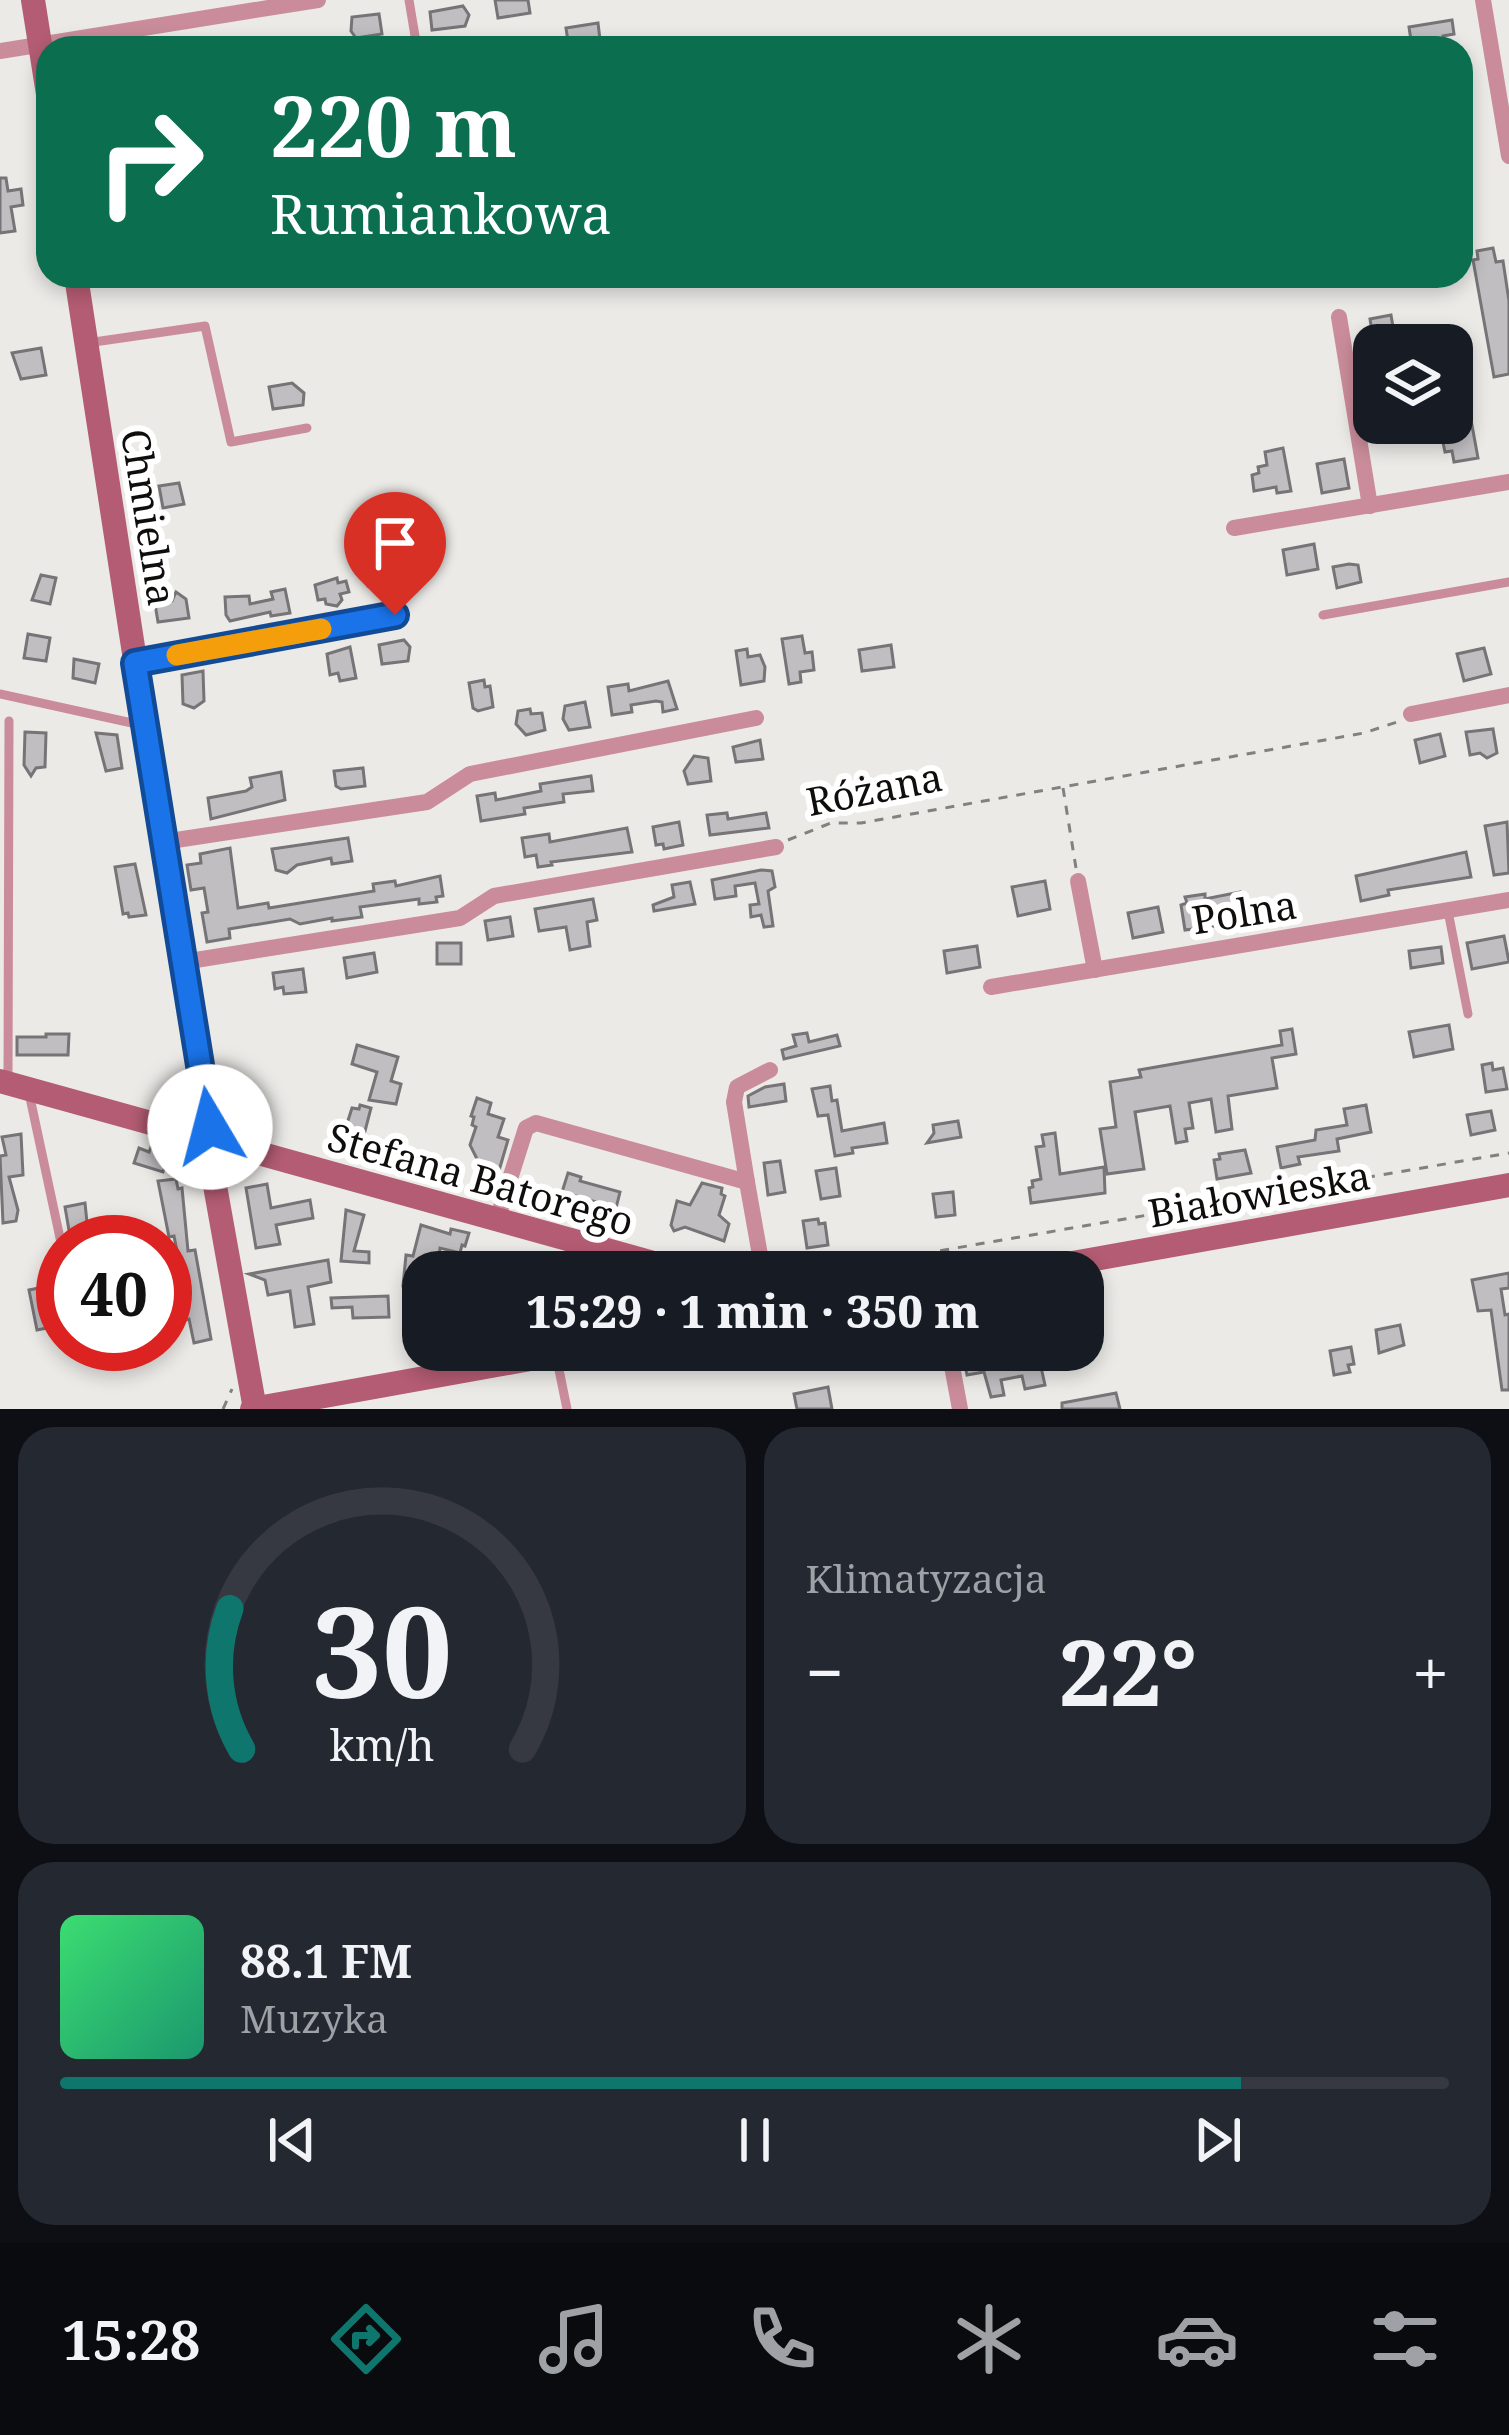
<!DOCTYPE html>
<html lang="pl">
<meta charset="utf-8">
<style>
body{margin:0;font-family:"Noto Serif",serif;background:#242831;color:#f1f3f6;height:100vh;display:flex;flex-direction:column;font-size:45px;white-space:nowrap}
*{box-sizing:border-box;margin:0}
p{font-size:39px;color:#9ea1a6}
.icon{flex:none;width:66px;height:66px;fill:none;stroke:currentColor;stroke-width:2;stroke-linecap:round;stroke-linejoin:round}
.map{position:relative;height:1409px;overflow:hidden}
.drawer{display:flex;flex-direction:column;gap:18px;padding:18px;background:#0d0f14;flex:1}
.drawer>*{flex:none}
.guide{position:absolute;left:36px;top:36px;width:1437px;height:252px;border-radius:36px;box-shadow:0 6px 18px #0003;background:#0b6e4f;color:#fff;overflow:hidden}
.buttons{position:absolute;left:1353px;top:324px;display:grid;gap:24px}
.buttons a{display:grid;place-items:center;width:120px;height:120px;border-radius:24px;background:#171b24;box-shadow:0 6px 18px #0003;font-size:60px}
.speed{position:absolute;left:36px;top:1215px;display:flex;gap:24px;font-size:60px;font-weight:700;text-align:center}
.speed>*{display:grid;place-content:center;width:156px;height:156px;border-radius:50%;background:#171b24;box-shadow:0 6px 18px #0003;line-height:1}
.speed .limit{border:18px solid #d22;background:#fff;color:#111}
.pin{position:absolute;display:grid;place-items:center;width:102px;height:102px;color:#fff;margin:-123px -51px;border-radius:50% 50% 50% 0;rotate:-45deg;box-shadow:0 0 12px #0007}
.pin .icon{rotate:45deg}
.me{position:absolute;width:132px;margin:-66px;rotate:352deg;stroke-linejoin:round;filter:drop-shadow(0 0 9px #0008)}
.turn{display:flex;align-items:center;gap:42px;height:252px;padding:0 36px;font-size:54px}
.turn .icon{width:156px;height:156px;stroke-width:2.5}
.turn b{display:block;font-size:84px;line-height:102px}
.big{font-size:90px;font-weight:800;line-height:1.1}
.drawer .tile{flex:1;display:flex;flex-direction:column;justify-content:center;gap:18px;min-width:0;padding:0 42px;border-radius:36px;background:#242831}
.drawer .dial{align-items:center;gap:0}
.dial svg{height:312px;overflow:visible;fill:none;stroke:#363941;stroke-width:7;stroke-linecap:round;text-anchor:middle}
.dial text{fill:#f1f3f6;stroke:none}
.song{display:flex;align-items:center;gap:36px}
.cover{width:144px;height:144px;border-radius:18px;background:linear-gradient(135deg,hsl(140 70% 55%),hsl(160 70% 35%))}
.played{height:12px;border-radius:6px;background:linear-gradient(90deg,#0f766e 85%,#363941 85%)}
.keys{display:flex;justify-content:space-around;direction:ltr}
.heat{display:flex;justify-content:space-between;align-items:center;font-size:66px;direction:ltr}
.drawer .tiles{flex:1;display:grid;gap:18px;grid-template-columns:1fr 1fr}
.tile:last-child{grid-column:span 2}
.trip{position:absolute;left:402px;top:1251px;width:702px;height:120px;border-radius:36px;background:#171b24;box-shadow:0 6px 18px #0003;font-weight:800;line-height:120px;text-align:center}
.tab-bar{display:flex;height:192px;justify-content:space-around;align-items:center;background:#090b0e;color:#9ea1a6}
.tab-bar .icon{width:84px;height:84px}
.tab-bar .active{color:#0f766e}
.tab-bar b{font-size:54px;color:#f1f3f6}
.map>svg:first-child{display:block}
.building{fill:#c1bec1;stroke:#767476;stroke-width:3}
.lines{fill:none;stroke-linecap:round;stroke-linejoin:round}
.path{stroke:#82817f;stroke-width:3;stroke-dasharray:9 9;stroke-linecap:butt}
.lane{stroke:#ca8c9a;stroke-width:9}
.street{stroke:#ca8c9a;stroke-width:16}
.secondary{stroke:#b45c73;stroke-width:24}
.route-casing{stroke:#114b97;stroke-width:30}
.route{stroke:#1a73e8;stroke-width:21}
.slow{stroke:#f59e0b;stroke-width:21}
.labels{text-anchor:middle;dominant-baseline:central;stroke-width:12;stroke-linejoin:round;paint-order:stroke}
.street-label{font-size:39px;fill:#0f0e0d;stroke:#fff}
</style>
<div class="map">
<svg width="1509" height="1409" viewBox="0 0 1509 1409">
<rect width="100%" height="100%" fill="#ebeae7"/>
<g class="building">
<polygon points="495,0 528,0 530,13 498,18"/>
<polygon points="463,6 469,15 465,26 432,30 430,12"/>
<polygon points="379,14 382,34 356,38 351,31 352,17"/>
<polygon points="1452,20 1454,34 1443,36 1445,48 1412,47 1409,27"/>
<polygon points="598,23 601,48 569,48 566,28"/>
<polygon points="0,178 6,178 8,191 21,189 23,205 11,207 15,231 0,233"/>
<polygon points="1493,248 1496,262 1503,261 1509,301 1509,374 1494,377 1473,260 1478,259 1477,251"/>
<polygon points="1391,315 1396,345 1374,345 1370,319"/>
<polygon points="41,348 46,375 21,379 12,353"/>
<polygon points="292,383 304,393 303,405 273,409 269,387"/>
<polygon points="1469,409 1478,458 1454,462 1452,451 1445,452 1440,428 1452,423 1452,412"/>
<polygon points="1283,448 1291,491 1277,493 1276,487 1254,491 1252,475 1259,473 1258,467 1267,465 1265,452"/>
<polygon points="1344,459 1349,488 1322,493 1317,464"/>
<polygon points="179,483 184,504 163,508 159,486"/>
<polygon points="400,496 405,525 387,528 382,499"/>
<polygon points="1314,544 1318,569 1287,575 1283,550"/>
<polygon points="392,561 396,584 368,586 364,566"/>
<polygon points="1349,564 1358,565 1361,582 1337,588 1333,567"/>
<polygon points="41,575 56,578 50,604 32,600"/>
<polygon points="337,578 338,583 346,581 349,592 340,594 342,600 337,606 326,604 325,599 318,600 315,585"/>
<polygon points="285,589 290,613 271,616 270,612 230,621 226,615 225,597 249,596 250,604 273,599 271,592"/>
<polygon points="176,592 186,599 189,618 158,622 155,604 172,601"/>
<polygon points="28,634 50,638 46,661 24,658"/>
<polygon points="802,636 805,653 812,652 814,670 800,672 801,682 789,684 782,639"/>
<polygon points="404,640 410,647 408,661 382,664 379,645"/>
<polygon points="891,645 894,667 862,671 859,650"/>
<polygon points="350,647 356,678 340,681 338,673 330,675 327,654"/>
<polygon points="1484,648 1491,674 1464,681 1457,654"/>
<polygon points="747,649 748,657 760,655 765,667 764,681 741,685 736,651"/>
<polygon points="74,659 99,664 95,683 73,678"/>
<polygon points="203,671 204,701 194,708 183,704 182,675"/>
<polygon points="484,680 485,687 490,686 493,707 478,711 473,708 469,683"/>
<polygon points="668,681 677,709 663,712 662,702 656,701 631,705 632,712 612,715 608,687 628,684 629,691"/>
<polygon points="585,702 590,727 569,730 563,719 565,706"/>
<polygon points="530,709 531,714 542,713 545,730 526,735 516,724 518,711"/>
<polygon points="1493,729 1497,753 1487,758 1480,753 1470,755 1466,732"/>
<polygon points="25,732 46,733 45,767 36,768 31,776 24,765"/>
<polygon points="96,733 117,735 122,768 106,771"/>
<polygon points="1440,734 1445,756 1420,763 1415,740"/>
<polygon points="760,740 763,759 736,762 733,747"/>
<polygon points="694,756 708,758 711,781 688,784 684,771"/>
<polygon points="363,768 365,786 341,789 336,786 334,771"/>
<polygon points="281,772 285,800 211,819 208,798 246,791 252,787 250,778"/>
<polygon points="591,776 593,791 563,794 564,802 524,808 525,814 481,821 477,796 495,793 496,800 541,791 540,784"/>
<polygon points="727,813 728,819 766,813 769,828 710,835 707,815"/>
<polygon points="679,822 683,845 664,849 663,844 656,845 653,827"/>
<polygon points="1507,822 1509,873 1494,875 1485,826"/>
<polygon points="627,828 632,852 551,862 552,865 538,867 536,855 525,857 522,838 549,834 550,842"/>
<polygon points="348,838 352,861 332,864 331,858 297,865 287,873 276,870 272,849"/>
<polygon points="230,848 238,908 268,903 269,908 374,891 373,884 395,881 396,886 440,876 443,896 436,897 437,902 419,904 419,899 360,907 362,917 332,921 332,918 300,924 290,919 229,929 230,938 207,942 202,913 208,912 204,888 191,890 187,865 201,863 200,854"/>
<polygon points="1466,852 1471,877 1388,890 1389,895 1361,901 1356,876"/>
<polygon points="135,864 146,915 129,917 128,913 123,914 115,867"/>
<polygon points="761,870 772,871 775,887 768,891 773,926 764,927 761,915 751,917 750,905 759,904 755,883 735,886 736,896 715,899 712,880"/>
<polygon points="1045,881 1050,909 1018,916 1012,887"/>
<polygon points="690,882 695,904 654,911 653,905 674,897 672,885"/>
<polygon points="1240,892 1246,922 1185,930 1181,905 1187,903 1185,897 1205,894 1205,899"/>
<polygon points="593,899 597,920 587,922 590,946 570,950 566,927 539,931 535,909"/>
<polygon points="1158,907 1163,932 1133,938 1128,913"/>
<polygon points="510,917 513,936 488,940 485,921"/>
<polygon points="1504,936 1509,962 1472,969 1467,943"/>
<rect x="437" y="943" width="24" height="21"/>
<polygon points="977,946 980,967 947,973 944,951"/>
<polygon points="1441,947 1443,963 1411,968 1409,951"/>
<polygon points="374,953 377,972 347,978 344,958"/>
<polygon points="303,969 306,992 284,994 283,987 275,989 273,973"/>
<polygon points="1449,1025 1453,1049 1414,1057 1409,1032"/>
<polygon points="1292,1029 1296,1054 1272,1058 1277,1088 1228,1096 1232,1129 1216,1132 1211,1099 1189,1103 1193,1128 1185,1129 1187,1141 1176,1143 1170,1106 1135,1112 1144,1169 1107,1174 1100,1129 1116,1127 1110,1082 1141,1077 1139,1070 1282,1045 1280,1031"/>
<polygon points="807,1033 809,1042 837,1035 840,1046 784,1059 782,1050 796,1046 793,1035"/>
<polygon points="46,1034 69,1034 68,1055 17,1055 17,1037 46,1037"/>
<polygon points="357,1045 398,1057 391,1081 401,1084 396,1104 369,1100 377,1072 352,1064"/>
<polygon points="1492,1063 1493,1070 1503,1068 1507,1089 1486,1092 1482,1065"/>
<polygon points="784,1084 786,1101 749,1107 748,1096 765,1087"/>
<polygon points="830,1086 832,1101 837,1100 842,1131 884,1123 887,1143 852,1148 853,1153 835,1156 828,1115 818,1116 812,1089"/>
<polygon points="477,1098 491,1103 488,1114 504,1119 498,1137 508,1140 498,1174 482,1169 470,1145 476,1127 472,1125 474,1117 471,1116"/>
<polygon points="360,1105 371,1108 364,1135 345,1130 352,1108 359,1109"/>
<polygon points="1366,1105 1371,1132 1337,1139 1339,1151 1298,1157 1300,1164 1281,1168 1277,1147 1315,1140 1316,1130 1347,1125 1344,1109"/>
<polygon points="1491,1111 1495,1130 1471,1135 1467,1115"/>
<polygon points="958,1121 961,1137 927,1143 934,1133 933,1125"/>
<polygon points="1055,1133 1060,1174 1104,1167 1105,1193 1031,1203 1029,1188 1033,1187 1032,1181 1041,1179 1036,1147 1044,1146 1042,1135"/>
<polygon points="21,1134 23,1175 9,1177 18,1210 16,1221 3,1223 0,1156 6,1155 2,1137"/>
<polygon points="161,1145 169,1154 163,1172 134,1163 139,1148 149,1152 151,1147 157,1149"/>
<polygon points="1245,1150 1251,1173 1217,1179 1214,1160 1220,1159 1219,1154"/>
<polygon points="780,1161 785,1192 768,1195 764,1163"/>
<polygon points="836,1168 840,1196 821,1199 816,1171"/>
<polygon points="568,1173 581,1177 580,1181 620,1192 616,1208 562,1192"/>
<polygon points="176,1179 178,1189 182,1188 188,1251 195,1250 211,1339 194,1343 189,1319 165,1324 165,1300 186,1297 174,1236 169,1237 158,1181"/>
<polygon points="702,1183 722,1188 721,1194 725,1196 719,1215 729,1224 724,1241 685,1227 674,1231 671,1225 677,1201 690,1205"/>
<polygon points="267,1184 271,1208 310,1200 313,1218 276,1225 280,1244 256,1248 246,1188"/>
<polygon points="953,1192 955,1215 936,1217 933,1194"/>
<polygon points="85,1203 89,1242 71,1242 65,1207"/>
<polygon points="346,1210 364,1215 354,1251 369,1252 369,1263 341,1261"/>
<polygon points="818,1219 819,1224 825,1223 828,1245 807,1248 803,1221"/>
<polygon points="421,1225 450,1234 451,1229 469,1233 465,1246 462,1245 460,1253 440,1248 438,1267 416,1265 414,1287 403,1286 406,1255 413,1256"/>
<polygon points="328,1260 331,1282 308,1287 314,1324 295,1327 290,1291 268,1295 265,1280 249,1274"/>
<polygon points="1509,1273 1509,1288 1501,1289 1505,1315 1509,1314 1509,1390 1502,1390 1491,1310 1478,1311 1472,1280"/>
<polygon points="49,1286 57,1326 37,1330 29,1290"/>
<polygon points="388,1296 389,1317 353,1318 352,1307 332,1308 331,1298"/>
<polygon points="1400,1325 1404,1345 1379,1353 1376,1330"/>
<polygon points="1351,1347 1354,1364 1348,1365 1350,1372 1334,1375 1330,1351"/>
<polygon points="996,1350 999,1365 1020,1361 1018,1350 1052,1350 1055,1364 1041,1367 1045,1385 1025,1389 1022,1376 1001,1380 1004,1395 991,1397 984,1372 967,1375 963,1355"/>
<polygon points="828,1387 832,1409 797,1409 794,1394"/>
<polygon points="1116,1393 1120,1409 1062,1409 1062,1403"/>
</g>
<g class="lines">
<g class="path">
<polyline points="39,111 48,168"/>
<polyline points="1063,788 1076,868"/>
<polyline points="788,840 831,823 861,823 1364,733 1400,721"/>
<polyline points="816,1272 1509,1153"/>
<polyline points="223,1409 232,1389"/>
</g>
<g class="lane">
<polyline points="409,0 417,48"/>
<polyline points="87,343 205,326 231,442 307,428"/>
<polyline points="1323,615 1509,582"/>
<polyline points="0,694 141,725"/>
<polyline points="1448,911 1468,1014"/>
<polyline points="8,1081 9,721"/>
<polyline points="29,1093 63,1252"/>
<polyline points="556,1355 567,1409"/>
</g>
<g class="street">
<polyline points="1483,0 1509,156"/>
<polyline points="0,51 318,0"/>
<polyline points="1339,317 1370,506"/>
<polyline points="1234,528 1509,482"/>
<polyline points="135,663 395,615"/>
<polyline points="1411,714 1509,695"/>
<polyline points="163,842 427,802 470,774 756,718"/>
<polyline points="1078,881 1095,970"/>
<polyline points="183,962 460,918 494,896 776,847"/>
<polyline points="991,987 1509,900"/>
<polyline points="747,1182 734,1102 737,1087 770,1070"/>
<polyline points="497,1220 526,1128 536,1123 747,1182 763,1272"/>
<polyline points="949,1350 960,1409"/>
</g>
<g class="secondary">
<polyline points="33,0 48,94"/>
<polyline points="76,276 163,842 209,1114 212,1169 255,1409"/>
<polyline points="0,1081 686,1272"/>
<polyline points="1022,1272 1509,1185"/>
<polyline points="252,1409 580,1350"/>
</g>
</g>
<g class="lines">
<g class="route-casing">
<polyline id="route" points="210,1127 135,663 395,615"/>
</g>
<use href="#route" class="route"/>
<polyline class="slow" points="177,655 321,629"/>
</g>
<g class="labels">
<g class="street-label">
<text transform="translate(150 517) rotate(81)">Chmielna</text>
<text transform="translate(874 788) rotate(-11)">Różana</text>
<text transform="translate(1244 911) rotate(-9)">Polna</text>
<text transform="translate(481 1178) rotate(16)">Stefana Batorego</text>
<text transform="translate(1259 1193) rotate(-10)">Białowieska</text>
</g>
</g>
</svg>
<div class="buttons">
<a><svg class="icon" aria-label="layers" viewBox="0 0 24 24"><path d="M12 4l9 5-9 5-9-5zM3 14l9 5 9-5"/></svg></a>
</div>
<div class="speed"><div class="limit">40</div></div>
<div class="pin" style="left:395px;top:615px;background:#d93025"><svg class="icon" aria-label="arrive" viewBox="0 0 24 24"><path d="M6 21V4h12l-3 4 3 4H6"/></svg></div>
<svg class="me" style="left:210px;top:1127px" viewBox="-20 -20 40 40"><circle r="19" fill="#fff"/><path d="M0-13L10 11 0 6-10 11z" fill="#1a73e8"/></svg>
<div class="trip">15:29 · 1 min · 350 m</div>
<div class="guide">
<div class="turn"><svg class="icon" aria-label="right" viewBox="0 0 24 24"><path d="M7 20v-9h11M14 6l5 5-5 5"/></svg><div><b>220 m</b>Rumiankowa</div></div>
</div>
</div>
<section class="drawer">
<div class="tiles">
<div class="tile dial"><svg viewBox="0 0 100 80">
<path d="M14 69A42 42 0 1 1 86 69"/>
<path d="M14 69A42 42 0 0 1 11 33" stroke="#0f766e"/>
<text x="50" y="56" font-size="32" font-weight="700">30</text>
<text x="50" y="72" font-size="11">km/h</text>
</svg></div>
<div class="tile"><p>Klimatyzacja</p>
<div class="heat"><a>−</a><b class="big">22°</b><a>+</a></div>
</div>
<div class="tile">
<div class="song"><i class="cover"></i><div><b>88.1 FM</b><p>Muzyka</p></div></div>
<div class="played"></div>
<div class="keys"><svg class="icon" aria-label="previous" viewBox="0 0 24 24"><path d="M18 5L8 12l10 7zM5 5v14"/></svg><svg class="icon" aria-label="pause" viewBox="0 0 24 24"><path d="M8 5v14M16 5v14"/></svg><svg class="icon" aria-label="next" viewBox="0 0 24 24"><path d="M6 5l10 7-10 7zM19 5v14"/></svg></div>
</div>
</div>
</section>
<nav class="tab-bar">
<b>15:28</b>
<svg class="icon active" aria-label="directions" viewBox="0 0 24 24"><path d="M12 3l9 9-9 9-9-9zM9 14v-3h6M13 9l2 2-2 2"/></svg>
<svg class="icon" aria-label="music" viewBox="0 0 24 24"><path d="M9 18V5l10-2v13"/><circle cx="6" cy="18" r="3"/><circle cx="16" cy="16" r="3"/></svg>
<svg class="icon" aria-label="phone" viewBox="0 0 24 24"><path d="M5 4h4l2 5-3 2q2 4 5 5l2-3 5 2v4C11 20 4 13 5 4z"/></svg>
<svg class="icon" aria-label="climate" viewBox="0 0 24 24"><path d="M12 3v18M4 7l16 10M4 17L20 7"/></svg>
<svg class="icon" aria-label="car" viewBox="0 0 24 24"><path d="M5 17H2v-5l4-1 3-4h7l3 4 3 1v5h-3M9 17h6M6 11h13"/><circle cx="7" cy="17" r="2"/><circle cx="17" cy="17" r="2"/></svg>
<svg class="icon" aria-label="filters" viewBox="0 0 24 24"><path d="M4 7h16M4 17h16"/><circle cx="9" cy="7" r="2"/><circle cx="15" cy="17" r="2"/></svg>
</nav>
